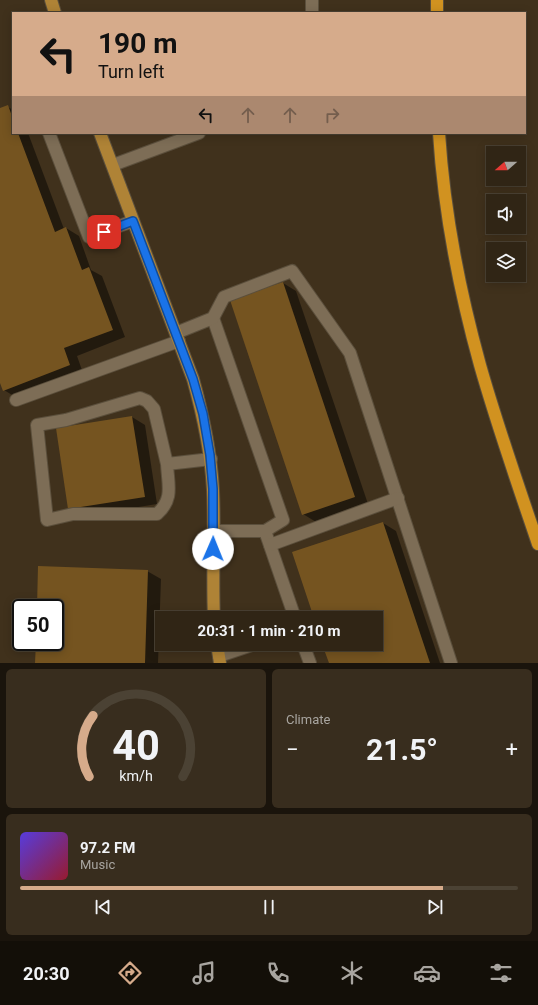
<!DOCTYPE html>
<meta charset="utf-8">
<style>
body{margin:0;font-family:Roboto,sans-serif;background:#382d1e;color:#f1f3f6;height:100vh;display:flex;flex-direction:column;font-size:15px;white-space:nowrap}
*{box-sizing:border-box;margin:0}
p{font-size:13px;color:#a8a5a0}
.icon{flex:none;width:22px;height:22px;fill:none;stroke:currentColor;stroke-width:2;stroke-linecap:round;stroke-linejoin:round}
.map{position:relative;height:663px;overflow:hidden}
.sheet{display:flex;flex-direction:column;gap:6px;padding:6px;background:#1a140c;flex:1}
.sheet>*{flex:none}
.top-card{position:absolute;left:12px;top:12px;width:514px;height:122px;border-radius:0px;box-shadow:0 2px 10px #0003,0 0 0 1px #4b4234;background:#d6ab8b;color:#111;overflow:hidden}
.needle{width:26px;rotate:250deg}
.buttons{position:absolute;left:486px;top:146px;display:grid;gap:8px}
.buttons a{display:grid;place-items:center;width:40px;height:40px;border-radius:0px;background:#302515;box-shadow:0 2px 10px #0003,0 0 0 1px #4b4234;font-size:20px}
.speed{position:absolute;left:12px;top:599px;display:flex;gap:8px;font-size:20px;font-weight:700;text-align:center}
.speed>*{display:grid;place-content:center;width:52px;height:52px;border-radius:50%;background:#302515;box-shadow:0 2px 10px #0003,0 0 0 1px #4b4234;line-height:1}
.speed .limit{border:2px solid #111;border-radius:6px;background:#fff;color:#111}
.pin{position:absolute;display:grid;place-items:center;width:34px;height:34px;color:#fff;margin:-17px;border-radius:8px;box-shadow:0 2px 6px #0006}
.me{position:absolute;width:44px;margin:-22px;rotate:1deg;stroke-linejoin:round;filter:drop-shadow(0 0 3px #0008)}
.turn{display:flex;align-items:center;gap:14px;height:84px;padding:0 20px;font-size:18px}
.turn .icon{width:52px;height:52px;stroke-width:2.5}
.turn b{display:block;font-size:28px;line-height:34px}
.lanes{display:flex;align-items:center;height:38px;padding:0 20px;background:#0003;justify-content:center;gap:20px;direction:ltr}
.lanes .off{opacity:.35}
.big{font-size:30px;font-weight:700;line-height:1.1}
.sheet .tile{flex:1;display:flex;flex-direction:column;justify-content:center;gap:6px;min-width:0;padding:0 14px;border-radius:6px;background:#382d1e}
.sheet .dial{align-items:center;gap:0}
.dial svg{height:104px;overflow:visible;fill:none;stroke:#4b4234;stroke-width:7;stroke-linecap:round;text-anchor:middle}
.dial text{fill:#f1f3f6;stroke:none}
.song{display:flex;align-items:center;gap:12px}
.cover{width:48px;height:48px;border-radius:6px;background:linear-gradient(135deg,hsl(250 70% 55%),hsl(350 70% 35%))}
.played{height:4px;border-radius:2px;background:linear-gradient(90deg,#d6ab8b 85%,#4b4234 85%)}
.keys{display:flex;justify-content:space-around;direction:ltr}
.heat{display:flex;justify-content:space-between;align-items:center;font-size:22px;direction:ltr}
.sheet .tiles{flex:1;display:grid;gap:6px;grid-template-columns:1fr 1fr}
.tile:last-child{grid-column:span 2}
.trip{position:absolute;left:155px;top:611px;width:228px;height:40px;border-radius:0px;background:#302515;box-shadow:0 2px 10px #0003,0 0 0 1px #4b4234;font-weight:700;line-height:40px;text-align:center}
.menu{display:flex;height:64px;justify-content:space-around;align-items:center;background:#130f08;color:#a8a5a0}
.menu .icon{width:28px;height:28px}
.menu .selected{color:#d6ab8b}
.menu b{font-size:18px;color:#f1f3f6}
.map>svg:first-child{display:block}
.shadow{fill:#0007}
.building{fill:#755420}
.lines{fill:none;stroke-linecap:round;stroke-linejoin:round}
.minor-casing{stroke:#5b4f3c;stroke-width:14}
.major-casing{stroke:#5b4f3c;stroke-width:14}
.highway-casing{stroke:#5b4f3c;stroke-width:14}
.minor{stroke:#7d6d56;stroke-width:12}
.major{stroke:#af8336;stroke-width:12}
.highway{stroke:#d19220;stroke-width:12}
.route-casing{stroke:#114b97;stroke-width:10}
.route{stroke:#1a73e8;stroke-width:7}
</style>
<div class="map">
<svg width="538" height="663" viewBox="0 0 538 663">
<rect width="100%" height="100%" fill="#40311c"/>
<g class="shadow">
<polygon points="8,107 13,110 13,133 28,133 64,229 66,228 79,236 91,270 102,276 125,337 77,356 83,373 17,398 4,390 0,380 0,109"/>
<polygon points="283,283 296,291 368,504 316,522 303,514"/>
<polygon points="132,417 145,425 157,504 83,516 69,508"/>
<polygon points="383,523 396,531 440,663 330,663 323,644 376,644 376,618 315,618"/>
<polygon points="147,571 161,579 158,663 36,663 37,642 55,642 55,608 38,608"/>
</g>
<g class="building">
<polygon points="8,105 13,119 13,133 18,133 55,232 66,227 82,270 89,267 113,330 64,348 70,365 3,391 0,383 0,108"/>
<polygon points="283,282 355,497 302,515 230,300"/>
<polygon points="132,416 145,497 68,509 56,428"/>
<polygon points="383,522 430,663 329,663 322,644 376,644 376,618 314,618 292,552"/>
<polygon points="38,566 148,570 145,663 35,663 36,642 55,642 55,608 37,608"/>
</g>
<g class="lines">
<g class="minor-casing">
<g id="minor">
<polyline points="312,13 312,0"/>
<polyline points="49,133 89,237 133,221"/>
<polyline points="113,165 199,133"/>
<polyline points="213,318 283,520 265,531"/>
<polyline points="176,333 213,318 224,297 292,271 350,353 451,663"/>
<polyline points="16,400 179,341"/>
<path d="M167,464C168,485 174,499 157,514H73L47,520L37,425L66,420L140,398L147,401L154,409L167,464L211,459"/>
<polyline points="214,531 265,531 295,618"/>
<polyline points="270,545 398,498"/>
<polyline points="303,644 310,663"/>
<polyline points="219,656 255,644"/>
</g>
</g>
<g class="major-casing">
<g id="major">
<polyline points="51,0 55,13"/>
<path d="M100,133L193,379C203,415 211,452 213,490C215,532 212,575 214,618"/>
<polyline points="217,644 220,663"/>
</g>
</g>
<g class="highway-casing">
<g id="highway">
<polyline points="437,13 437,0"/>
<path d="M439,133C444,212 459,289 480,365C497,425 518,485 538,544"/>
</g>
</g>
<use href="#minor" class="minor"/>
<use href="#major" class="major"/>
<use href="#highway" class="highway"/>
</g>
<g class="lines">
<g class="route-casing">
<polyline id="route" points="104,232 133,221 193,379 203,414 210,455 213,489 213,549"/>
</g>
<use href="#route" class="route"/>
</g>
</svg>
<div class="buttons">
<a><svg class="needle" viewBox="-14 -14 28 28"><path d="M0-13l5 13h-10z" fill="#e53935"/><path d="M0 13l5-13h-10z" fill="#a8a5a0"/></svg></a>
<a><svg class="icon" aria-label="sound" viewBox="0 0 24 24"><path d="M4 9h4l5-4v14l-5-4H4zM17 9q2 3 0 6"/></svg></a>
<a><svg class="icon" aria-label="layers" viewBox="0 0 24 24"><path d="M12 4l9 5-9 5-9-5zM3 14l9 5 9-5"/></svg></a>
</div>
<div class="speed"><div class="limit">50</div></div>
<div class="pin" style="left:104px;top:232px;background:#d93025"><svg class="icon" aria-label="arrive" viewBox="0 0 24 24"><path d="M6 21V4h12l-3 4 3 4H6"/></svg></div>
<svg class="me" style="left:213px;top:549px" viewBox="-20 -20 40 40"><circle r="19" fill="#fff"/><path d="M0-13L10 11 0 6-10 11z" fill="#1a73e8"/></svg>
<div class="trip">20:31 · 1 min · 210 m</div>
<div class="top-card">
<div class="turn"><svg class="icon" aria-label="left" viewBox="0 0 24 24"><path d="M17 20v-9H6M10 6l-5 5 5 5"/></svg><div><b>190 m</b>Turn left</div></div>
<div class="lanes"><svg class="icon" aria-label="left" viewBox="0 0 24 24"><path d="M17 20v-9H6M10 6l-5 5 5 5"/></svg><svg class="icon off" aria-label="ahead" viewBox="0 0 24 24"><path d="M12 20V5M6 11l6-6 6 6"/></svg><svg class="icon off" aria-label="ahead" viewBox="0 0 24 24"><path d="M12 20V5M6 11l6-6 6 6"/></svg><svg class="icon off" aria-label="right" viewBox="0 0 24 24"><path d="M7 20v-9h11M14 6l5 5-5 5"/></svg></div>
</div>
</div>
<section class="sheet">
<div class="tiles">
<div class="tile dial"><svg viewBox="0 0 100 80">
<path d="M14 69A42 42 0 1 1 86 69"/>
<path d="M14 69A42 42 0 0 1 17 22" stroke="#d6ab8b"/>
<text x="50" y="56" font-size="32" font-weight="700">40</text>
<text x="50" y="72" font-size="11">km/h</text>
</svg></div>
<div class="tile"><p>Climate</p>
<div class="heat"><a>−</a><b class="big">21.5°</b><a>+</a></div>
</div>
<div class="tile">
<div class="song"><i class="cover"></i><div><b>97.2 FM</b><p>Music</p></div></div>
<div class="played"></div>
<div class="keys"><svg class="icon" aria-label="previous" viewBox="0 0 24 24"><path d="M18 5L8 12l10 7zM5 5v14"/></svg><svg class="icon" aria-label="pause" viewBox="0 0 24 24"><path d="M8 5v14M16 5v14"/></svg><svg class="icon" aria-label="next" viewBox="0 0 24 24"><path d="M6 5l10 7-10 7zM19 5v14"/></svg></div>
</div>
</div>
</section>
<nav class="menu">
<b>20:30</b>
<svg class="icon selected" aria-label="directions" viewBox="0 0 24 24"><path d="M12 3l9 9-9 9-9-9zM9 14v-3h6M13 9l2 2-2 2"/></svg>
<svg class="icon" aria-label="music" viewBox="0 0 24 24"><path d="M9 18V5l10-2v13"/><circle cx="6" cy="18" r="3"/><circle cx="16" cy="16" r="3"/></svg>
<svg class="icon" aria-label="phone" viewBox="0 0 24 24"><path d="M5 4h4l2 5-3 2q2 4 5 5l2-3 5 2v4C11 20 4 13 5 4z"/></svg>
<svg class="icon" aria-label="climate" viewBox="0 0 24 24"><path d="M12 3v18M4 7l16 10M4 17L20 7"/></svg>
<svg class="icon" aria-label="car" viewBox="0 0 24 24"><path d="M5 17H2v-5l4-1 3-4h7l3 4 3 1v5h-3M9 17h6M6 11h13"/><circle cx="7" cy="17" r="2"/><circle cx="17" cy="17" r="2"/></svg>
<svg class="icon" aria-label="filters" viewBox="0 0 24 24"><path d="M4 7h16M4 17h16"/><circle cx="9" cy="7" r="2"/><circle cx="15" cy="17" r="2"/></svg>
</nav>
